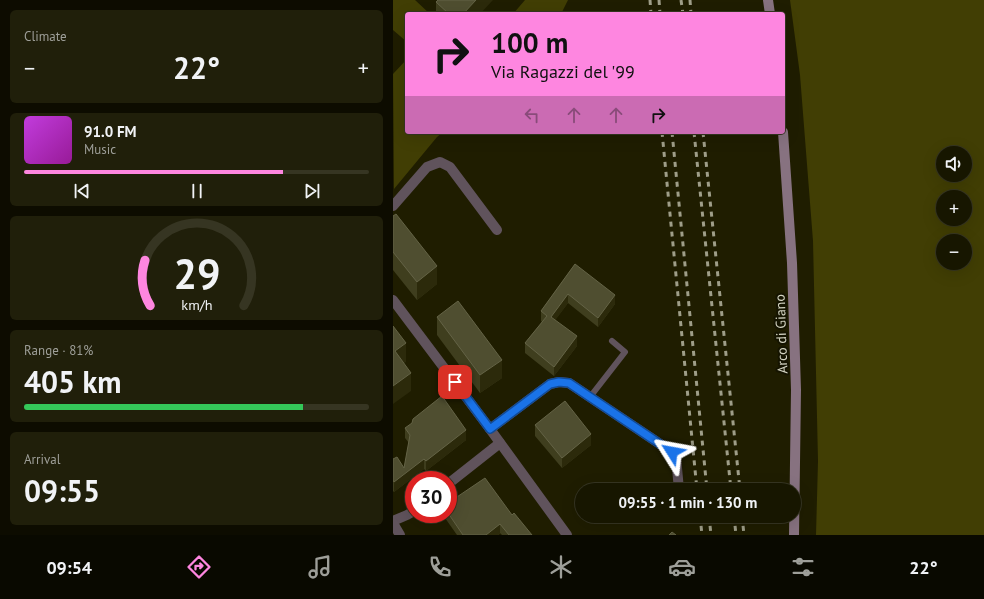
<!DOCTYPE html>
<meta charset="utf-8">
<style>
body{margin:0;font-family:"PT Sans",sans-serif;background:#201f0a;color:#f1f3f6;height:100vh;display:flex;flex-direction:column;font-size:15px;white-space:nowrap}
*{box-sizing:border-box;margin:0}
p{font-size:13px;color:#9e9f99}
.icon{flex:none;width:22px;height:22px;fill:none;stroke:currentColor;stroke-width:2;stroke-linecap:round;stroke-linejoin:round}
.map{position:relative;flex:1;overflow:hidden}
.sheet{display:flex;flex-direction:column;gap:10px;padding:10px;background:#0d0c00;width:393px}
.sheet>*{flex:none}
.hud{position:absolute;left:12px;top:12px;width:380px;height:122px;border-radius:4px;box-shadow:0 4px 16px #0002,0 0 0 1px #363522;background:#fe86e0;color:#111;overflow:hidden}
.fabs{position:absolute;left:543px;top:146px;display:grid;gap:8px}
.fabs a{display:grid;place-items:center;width:36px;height:36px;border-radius:50%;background:#171600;box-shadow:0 4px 16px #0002,0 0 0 1px #363522;font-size:20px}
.speed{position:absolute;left:12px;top:471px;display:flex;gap:8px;font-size:20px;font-weight:700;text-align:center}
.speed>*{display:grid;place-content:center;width:52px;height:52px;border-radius:50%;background:#171600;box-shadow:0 4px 16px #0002,0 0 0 1px #363522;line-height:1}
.speed .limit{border:6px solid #d22;background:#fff;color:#111}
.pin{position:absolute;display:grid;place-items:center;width:34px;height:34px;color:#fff;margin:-17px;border-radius:8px;box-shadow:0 2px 6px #0006}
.me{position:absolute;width:44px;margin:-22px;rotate:304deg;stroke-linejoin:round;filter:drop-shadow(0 0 3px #0008)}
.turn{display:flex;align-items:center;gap:14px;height:84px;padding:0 20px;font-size:18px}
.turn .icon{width:52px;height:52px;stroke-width:2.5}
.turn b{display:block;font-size:28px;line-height:34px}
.lanes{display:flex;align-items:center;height:38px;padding:0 20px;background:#0003;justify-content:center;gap:20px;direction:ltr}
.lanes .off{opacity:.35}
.big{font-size:30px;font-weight:600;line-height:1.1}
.sheet .widget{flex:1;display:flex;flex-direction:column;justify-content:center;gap:6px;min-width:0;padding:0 14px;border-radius:6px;background:#201f0a}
.sheet .dial{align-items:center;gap:0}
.dial svg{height:104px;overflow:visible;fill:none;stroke:#363522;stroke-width:7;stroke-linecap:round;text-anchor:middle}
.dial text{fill:#f1f3f6;stroke:none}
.song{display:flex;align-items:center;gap:12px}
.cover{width:48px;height:48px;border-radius:6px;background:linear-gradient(135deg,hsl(290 70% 55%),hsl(300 70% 35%))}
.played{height:4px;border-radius:2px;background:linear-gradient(90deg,#fe86e0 75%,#363522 75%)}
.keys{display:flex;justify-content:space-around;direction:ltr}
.heat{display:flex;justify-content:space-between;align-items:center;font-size:22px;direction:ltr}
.charge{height:6px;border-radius:3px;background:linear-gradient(90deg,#34c759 81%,#363522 0)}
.trip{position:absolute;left:182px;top:483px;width:226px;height:40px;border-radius:20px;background:#171600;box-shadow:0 4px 16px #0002,0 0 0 1px #363522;font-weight:600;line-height:40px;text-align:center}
.menu{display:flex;height:64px;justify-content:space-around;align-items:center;background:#090900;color:#9e9f99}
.menu .icon{width:28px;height:28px}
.menu .current{color:#fe86e0}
.menu b{font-size:18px;color:#f1f3f6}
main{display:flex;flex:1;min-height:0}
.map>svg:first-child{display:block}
.green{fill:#413e04;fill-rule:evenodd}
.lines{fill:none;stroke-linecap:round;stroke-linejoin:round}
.lane{stroke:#60535c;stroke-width:6}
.street{stroke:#60535c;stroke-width:10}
.secondary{stroke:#877280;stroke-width:10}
.rail{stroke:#9f9e89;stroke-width:3;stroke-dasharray:5 5;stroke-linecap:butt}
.wall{fill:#3f3e1e}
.shaded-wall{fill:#2c2a0b}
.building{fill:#4f4e30;stroke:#646346}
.route-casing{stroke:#114b97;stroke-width:10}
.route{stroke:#1a73e8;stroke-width:7}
.labels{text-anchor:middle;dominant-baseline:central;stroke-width:4;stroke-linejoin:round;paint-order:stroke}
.street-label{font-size:14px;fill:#d3d3c1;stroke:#151400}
</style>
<main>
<section class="sheet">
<div class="widget"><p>Climate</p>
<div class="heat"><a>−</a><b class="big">22°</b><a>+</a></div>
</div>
<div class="widget">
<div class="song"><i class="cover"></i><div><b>91.0 FM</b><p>Music</p></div></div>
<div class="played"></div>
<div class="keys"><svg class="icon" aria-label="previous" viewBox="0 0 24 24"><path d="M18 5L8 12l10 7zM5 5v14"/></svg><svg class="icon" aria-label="pause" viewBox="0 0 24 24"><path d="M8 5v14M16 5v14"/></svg><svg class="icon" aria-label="next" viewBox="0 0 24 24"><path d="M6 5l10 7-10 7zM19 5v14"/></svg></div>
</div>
<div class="widget dial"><svg viewBox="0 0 100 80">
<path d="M14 69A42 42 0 1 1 86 69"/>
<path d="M14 69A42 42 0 0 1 10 34" stroke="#fe86e0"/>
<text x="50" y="56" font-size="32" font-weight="700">29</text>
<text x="50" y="72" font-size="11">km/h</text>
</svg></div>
<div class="widget"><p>Range · 81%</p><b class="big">405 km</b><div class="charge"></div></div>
<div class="widget"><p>Arrival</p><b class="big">09:55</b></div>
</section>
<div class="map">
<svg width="591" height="535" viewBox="0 0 591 535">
<rect width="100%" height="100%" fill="#1f1d00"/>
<g class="green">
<polygon points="0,0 22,0 37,14 14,14 14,42 0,30"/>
<polygon points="132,0 175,0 168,14 120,14"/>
<path d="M397,0H591V535H423L425,461L420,241L407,75ZM550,153H572V175H550ZM550,197H572V219H550ZM550,241H572V263H550Z"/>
<polygon points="14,59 14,132 50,132 44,137 1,189 0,74"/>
</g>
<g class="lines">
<polyline class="lane" points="197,397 232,352 219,341"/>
<g class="street">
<polyline points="0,206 34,167 47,162 57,167 104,230"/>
<polyline points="0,300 97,429 174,535"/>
<polyline points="97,429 157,384 166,382 176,383 279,452 283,457 286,490"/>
<polyline points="55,484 107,443"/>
<polyline points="0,521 14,515 21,511"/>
<polyline points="0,523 7,535"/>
</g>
<g class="secondary">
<polyline points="375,0 377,14"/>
<polyline points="390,132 399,263 403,390 401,535"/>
</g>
<g class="rail">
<polyline points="257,0 258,14"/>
<polyline points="266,0 267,14"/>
<polyline points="288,0 290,14"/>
<polyline points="297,0 298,14"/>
<polyline points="269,132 304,490"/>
<polyline points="279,132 314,490"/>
<polyline points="301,132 338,490"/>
<polyline points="310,132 347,490"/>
<polyline points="307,516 309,535"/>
<polyline points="316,516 318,535"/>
<polyline points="341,516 343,535"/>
<polyline points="349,516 351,535"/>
</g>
</g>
<g class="wall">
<polygon points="43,2 87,14 43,14"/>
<polygon points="0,216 44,284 24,300 0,270"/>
<polygon points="182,264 222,304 205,327 175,303 162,320 184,346 161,376 132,353 132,343 149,322 148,321 148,311"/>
<polygon points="44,317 109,378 87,393 44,335"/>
<polygon points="142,425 198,445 169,468 142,436"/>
<polygon points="12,428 73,440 33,471 31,469 1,492 0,491 0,459 11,468 16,443 12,438"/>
<polygon points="55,503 119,515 139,535 109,535 107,533 105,535 64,535 52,518 52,514 55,514"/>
</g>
<g class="shaded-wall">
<polygon points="83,0 100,0 87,14 70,14"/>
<polygon points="44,266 44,284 24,300 24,282"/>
<polygon points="175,294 175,303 158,326 158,317"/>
<polygon points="222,295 222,304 205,327 205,318"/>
<polygon points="184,336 184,346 161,376 161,367"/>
<polygon points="13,343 13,362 2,370 2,351"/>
<polygon points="109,360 109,378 87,393 87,375"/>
<polygon points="18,373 18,391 0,404 0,386"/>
<polygon points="73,430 73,440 33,471 33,461"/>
<polygon points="198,434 198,445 169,468 169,458"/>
<polygon points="31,459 31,469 1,492 1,482"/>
<polygon points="107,524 107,533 105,535 93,535"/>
</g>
<g class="building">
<polygon points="45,0 83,0 70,14 56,14 43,2"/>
<polygon points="3,214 44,266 24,282 0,252 0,216"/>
<polygon points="182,264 222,295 205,318 175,294 158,317 184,336 161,367 132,343 154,316 148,311"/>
<polygon points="65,301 109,360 87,375 44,317"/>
<polygon points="0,326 13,343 2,351 18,373 0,386"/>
<polygon points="49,396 73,430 33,461 31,459 1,482 0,480 0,459 4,457 11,468 17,435 12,428 19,423 20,419"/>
<polygon points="172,401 198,434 169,458 142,425"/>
<polygon points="92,478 119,515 121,513 139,535 116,535 107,524 93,535 70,535 55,513 55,503"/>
<polygon points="279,532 283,535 276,535"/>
</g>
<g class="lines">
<g class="route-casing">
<polyline id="route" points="62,382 97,429 157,384 166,382 176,383 279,452"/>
</g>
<use href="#route" class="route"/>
</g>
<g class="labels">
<g class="street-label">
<text transform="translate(388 334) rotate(-92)">Arco di Giano</text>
</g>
</g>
</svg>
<div class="fabs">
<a><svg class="icon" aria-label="sound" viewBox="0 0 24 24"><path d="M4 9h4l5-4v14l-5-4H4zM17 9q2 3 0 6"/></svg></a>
<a>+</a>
<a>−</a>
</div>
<div class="speed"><div class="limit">30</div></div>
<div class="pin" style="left:62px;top:382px;background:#d93025"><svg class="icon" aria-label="arrive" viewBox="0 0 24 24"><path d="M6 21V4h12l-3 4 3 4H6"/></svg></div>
<svg class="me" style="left:279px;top:452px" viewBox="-20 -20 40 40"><path d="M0-17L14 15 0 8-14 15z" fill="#1a73e8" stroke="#fff" stroke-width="4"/></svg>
<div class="trip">09:55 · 1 min · 130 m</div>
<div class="hud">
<div class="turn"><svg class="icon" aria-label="right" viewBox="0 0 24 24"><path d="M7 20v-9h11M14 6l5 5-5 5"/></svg><div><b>100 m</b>Via Ragazzi del '99</div></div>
<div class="lanes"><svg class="icon off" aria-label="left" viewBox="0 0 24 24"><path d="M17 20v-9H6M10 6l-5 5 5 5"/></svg><svg class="icon off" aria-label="ahead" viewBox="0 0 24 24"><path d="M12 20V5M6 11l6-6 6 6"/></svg><svg class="icon off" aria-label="ahead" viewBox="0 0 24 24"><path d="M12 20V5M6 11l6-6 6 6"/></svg><svg class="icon" aria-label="right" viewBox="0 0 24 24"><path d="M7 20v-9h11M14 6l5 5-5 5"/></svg></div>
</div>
</div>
</main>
<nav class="menu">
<b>09:54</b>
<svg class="icon current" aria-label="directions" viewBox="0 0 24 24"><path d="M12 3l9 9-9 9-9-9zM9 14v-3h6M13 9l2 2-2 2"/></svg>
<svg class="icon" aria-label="music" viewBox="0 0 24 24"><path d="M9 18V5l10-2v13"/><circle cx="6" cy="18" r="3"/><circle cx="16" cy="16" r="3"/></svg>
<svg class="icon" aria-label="phone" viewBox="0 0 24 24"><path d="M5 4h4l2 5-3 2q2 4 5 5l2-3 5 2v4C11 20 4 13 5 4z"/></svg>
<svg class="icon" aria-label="climate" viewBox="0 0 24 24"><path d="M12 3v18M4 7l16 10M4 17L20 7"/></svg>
<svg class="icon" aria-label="car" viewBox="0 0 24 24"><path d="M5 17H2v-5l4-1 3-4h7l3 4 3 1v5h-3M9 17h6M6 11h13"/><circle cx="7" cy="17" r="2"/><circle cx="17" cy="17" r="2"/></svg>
<svg class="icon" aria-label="filters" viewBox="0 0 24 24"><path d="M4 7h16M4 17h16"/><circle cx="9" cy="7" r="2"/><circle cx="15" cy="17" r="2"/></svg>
<b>22°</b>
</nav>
